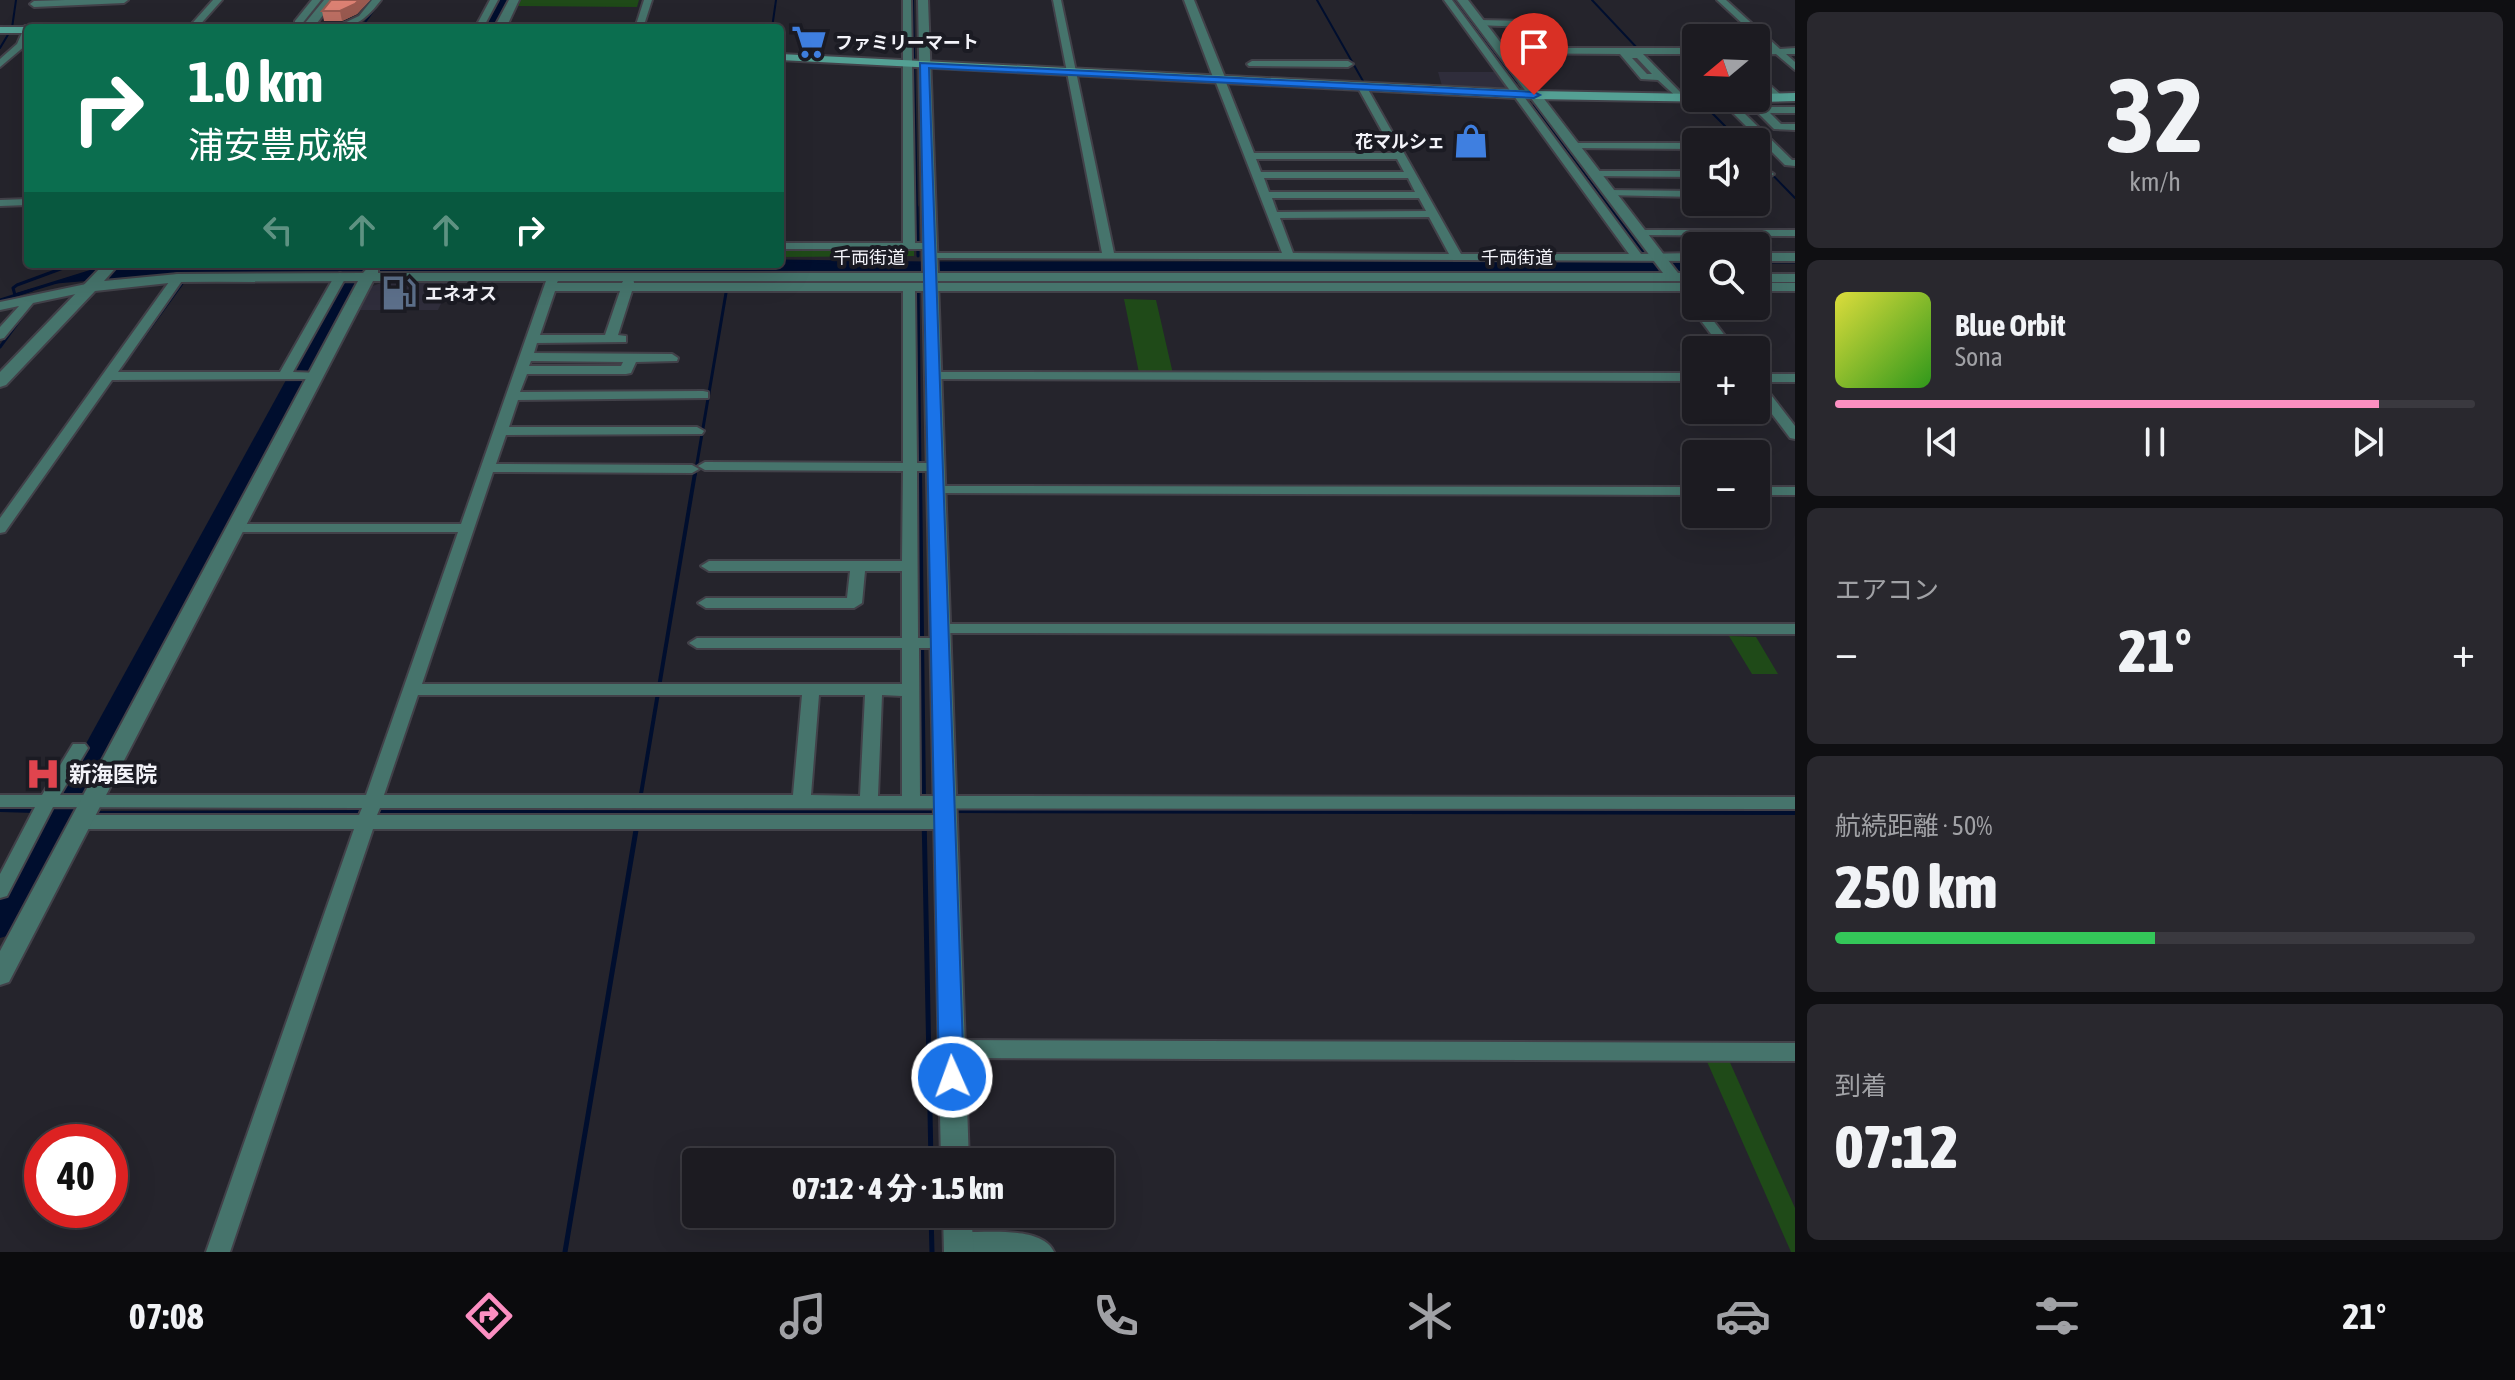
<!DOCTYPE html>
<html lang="ja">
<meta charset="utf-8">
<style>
body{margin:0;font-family:"Asap Condensed","Noto Sans JP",sans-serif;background:#29282e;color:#f1f3f6;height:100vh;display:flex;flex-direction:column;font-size:30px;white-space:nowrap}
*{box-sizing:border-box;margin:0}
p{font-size:26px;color:#a0a1a5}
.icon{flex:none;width:44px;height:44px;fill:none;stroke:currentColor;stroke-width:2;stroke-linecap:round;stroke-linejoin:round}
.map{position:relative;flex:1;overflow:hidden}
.panel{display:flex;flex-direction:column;gap:12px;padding:12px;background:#0f0f12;width:720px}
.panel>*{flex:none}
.top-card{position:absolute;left:24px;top:24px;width:760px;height:244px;border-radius:8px;box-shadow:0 8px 32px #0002,0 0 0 2px #3a393f;background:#0b6e4f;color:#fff;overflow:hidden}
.needle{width:52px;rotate:251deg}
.fabs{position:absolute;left:1682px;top:24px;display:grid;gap:16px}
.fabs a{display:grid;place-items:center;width:88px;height:88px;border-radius:8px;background:#1c1b21;box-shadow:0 8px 32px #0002,0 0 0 2px #3a393f;font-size:40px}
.speed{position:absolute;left:24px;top:1124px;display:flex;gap:16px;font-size:40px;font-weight:700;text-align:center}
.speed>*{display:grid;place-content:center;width:104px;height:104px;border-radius:50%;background:#1c1b21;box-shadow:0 8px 32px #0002,0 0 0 2px #3a393f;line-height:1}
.speed .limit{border:12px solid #d22;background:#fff;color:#111}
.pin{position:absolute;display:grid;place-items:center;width:68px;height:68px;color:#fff;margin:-82px -34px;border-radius:50% 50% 50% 0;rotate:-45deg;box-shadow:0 0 8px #0007}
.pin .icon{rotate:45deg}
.me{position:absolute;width:88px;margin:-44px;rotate:358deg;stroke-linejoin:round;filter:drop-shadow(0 0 6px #0008)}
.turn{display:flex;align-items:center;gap:28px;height:168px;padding:0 32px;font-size:36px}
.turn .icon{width:104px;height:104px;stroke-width:2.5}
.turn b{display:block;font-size:56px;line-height:68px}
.lanes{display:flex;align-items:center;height:76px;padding:0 32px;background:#0003;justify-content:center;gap:40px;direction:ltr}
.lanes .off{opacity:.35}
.big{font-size:60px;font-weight:800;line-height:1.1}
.panel .widget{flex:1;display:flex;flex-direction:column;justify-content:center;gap:12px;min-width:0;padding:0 28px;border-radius:12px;background:#29282e}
.panel .dial{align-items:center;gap:0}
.dial b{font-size:104px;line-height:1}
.song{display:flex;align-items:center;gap:24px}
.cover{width:96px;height:96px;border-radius:12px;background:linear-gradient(135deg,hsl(60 70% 55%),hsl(110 70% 35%))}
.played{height:8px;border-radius:4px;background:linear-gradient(90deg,#fc8fc1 85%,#3a393f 85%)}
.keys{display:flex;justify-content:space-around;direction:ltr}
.heat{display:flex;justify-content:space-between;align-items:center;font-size:44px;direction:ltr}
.charge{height:12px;border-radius:6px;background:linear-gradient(90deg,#34c759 50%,#3a393f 0)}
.trip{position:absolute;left:682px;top:1148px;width:432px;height:80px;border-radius:8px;background:#1c1b21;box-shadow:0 8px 32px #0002,0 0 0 2px #3a393f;font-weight:800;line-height:80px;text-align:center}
.tab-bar{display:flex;height:128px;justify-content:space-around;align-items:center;background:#0b0b0d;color:#a0a1a5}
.tab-bar .icon{width:56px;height:56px}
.tab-bar .current{color:#fc8fc1}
.tab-bar b{font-size:36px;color:#f1f3f6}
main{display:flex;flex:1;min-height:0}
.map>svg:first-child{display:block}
.built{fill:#2f2d3b}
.green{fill:#1f4a18}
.water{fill:#000e2e}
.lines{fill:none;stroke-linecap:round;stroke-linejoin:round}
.stream-far3{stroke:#000e2e;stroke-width:2}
.stream-far2{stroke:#000e2e;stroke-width:3}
.stream-far1{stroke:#000e2e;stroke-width:4}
.stream{stroke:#000e2e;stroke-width:5}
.river{fill:#000e2e;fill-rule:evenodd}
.minor-casing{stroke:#424149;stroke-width:4}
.tertiary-casing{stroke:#424149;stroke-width:4}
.secondary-casing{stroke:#424149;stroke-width:4}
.minor{fill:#46746c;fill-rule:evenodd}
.tertiary{fill:#46746c;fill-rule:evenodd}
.secondary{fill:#54a094;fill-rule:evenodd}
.wall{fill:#bd6f63}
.shaded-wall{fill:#9a5a50}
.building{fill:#dc8173;stroke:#9a5a50;stroke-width:2}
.route{fill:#1a73e8;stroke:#114b97;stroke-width:2}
.labels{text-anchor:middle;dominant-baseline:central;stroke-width:8;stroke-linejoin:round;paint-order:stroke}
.far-poi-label{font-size:18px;font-weight:bold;fill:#f3f3f9;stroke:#1b1b23;text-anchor:start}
.far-street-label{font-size:18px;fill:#f3f3f9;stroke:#1b1b23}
.poi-label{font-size:22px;font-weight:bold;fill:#f3f3f9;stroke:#1b1b23;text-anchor:start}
</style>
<main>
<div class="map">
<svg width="1795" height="1252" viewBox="0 0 1795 1252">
<rect width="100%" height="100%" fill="#25242c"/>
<g class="built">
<polygon points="1438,72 1497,72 1508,89 1442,86"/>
<polygon points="386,281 451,282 438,310 358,310 370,287"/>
</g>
<g class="green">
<polygon points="521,0 639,0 637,7 518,6"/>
<polygon points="780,249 914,249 914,256 780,257"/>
<polygon points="1124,299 1156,300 1173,374 1139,373"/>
<polygon points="1729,636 1756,637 1778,674 1752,674"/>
<polygon points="1705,1057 1728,1058 1795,1208 1795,1252 1791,1252"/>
</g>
<polygon class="water" points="780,262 1615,263 1696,264 1696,273 337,272 166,274 51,284 88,273 99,264 126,264 105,271 190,264"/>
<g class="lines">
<g class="stream-far3">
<polyline points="913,0 917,209"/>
<polyline points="1052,0 1065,64"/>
<polyline points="1317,0 1363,81"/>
<polyline points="1454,0 1517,83"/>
<polyline points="1592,0 1639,50"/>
<polyline points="303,23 323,0"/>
<polyline points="361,28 381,0"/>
<polyline points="634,28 644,0"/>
<polyline points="772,28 776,0"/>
<polyline points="0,48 12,28 16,0"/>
<polyline points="1067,75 1075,115"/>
<polyline points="1688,102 1702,103 1741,142"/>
<polyline points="1534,105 1611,209"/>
<polyline points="1397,141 1435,209"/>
<polyline points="1241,146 1265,209"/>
<polyline points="1756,158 1795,198"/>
</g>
<g class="stream-far2">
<polyline points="917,207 918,256"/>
<polyline points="1264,207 1283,256"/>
<polyline points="1434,207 1461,254"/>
<polyline points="1609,207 1646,256"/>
<polyline points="780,261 926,263"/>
<polyline points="1756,262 1795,262"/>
<polyline points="934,263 1658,263"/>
<polyline points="1666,263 1696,263"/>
<polyline points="121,266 204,264"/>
<polyline points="918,281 920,475"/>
<polyline points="15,295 92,271"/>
<polyline points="15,295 13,288 17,285 74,264"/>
<polyline points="0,300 32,290"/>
<polyline points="0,347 29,307"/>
<polyline points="520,355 547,285"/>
<polyline points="87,415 183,282"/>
<polyline points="695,475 727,287"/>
</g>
<g class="stream-far1">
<polyline points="920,473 924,800"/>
<polyline points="641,794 695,473"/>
<polyline points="924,808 924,816"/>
<polyline points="0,810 35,811"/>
<polyline points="51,811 63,812"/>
<polyline points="952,811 1795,813"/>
<polyline points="376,812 939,811"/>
<polyline points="94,813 363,812"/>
<polyline points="61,814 70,815"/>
</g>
<g class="stream">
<polyline points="61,814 70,815"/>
<polyline points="924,814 931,1162"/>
<polyline points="931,1214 932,1252"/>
<polyline points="565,1252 636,830"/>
</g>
<g class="river">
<polygon points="496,0 508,0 494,28 480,28"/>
<polygon points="350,275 359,280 10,935 0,938 0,900 341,280"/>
</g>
<g class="minor-casing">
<g id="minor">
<polygon points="65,0 128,0 124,3 34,7 30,4 34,1"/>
<polygon points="213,0 222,0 197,28 188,28"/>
<polygon points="312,0 321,0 301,25 295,25 295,21"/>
<path d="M372,0H381C368,17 356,28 334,28L359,16Z"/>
<polygon points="490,0 498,0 483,28 475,28"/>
<polygon points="644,0 652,0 643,28 635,28"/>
<polygon points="903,0 911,0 915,243 929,243 935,246 929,249 780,249 780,243 903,243"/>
<path d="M1053,0H1061L1114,253H1282L1215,80L1220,77L1225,80L1254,153H1394L1357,86L1365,84L1461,254H1629L1444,0H1452L1641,254L1696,253V261L926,258V254L930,253H1102ZM1256,159H1397L1404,172H1261ZM1264,178H1408L1415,192H1269ZM1272,198H1419L1426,211L1277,212ZM1429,217L1449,254L1293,253L1280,218Z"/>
<polygon points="1717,0 1726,0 1780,49 1795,48 1795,54 1786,54 1795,62 1795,70 1776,54 1756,55 1756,49 1770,49"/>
<polygon points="1480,20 1527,21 1531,24 1527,27 1477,25 1476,23"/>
<polygon points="25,26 32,28 28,28 26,45 0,67 0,59 17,44"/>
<path d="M1501,48H1696V54H1643L1684,96V100L1681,101L1658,80L1641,79L1620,54L1498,53L1496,51ZM1632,58H1637L1652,74H1647Z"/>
<polygon points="1252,61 1348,61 1353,64 1348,67 1249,66 1247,64"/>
<polygon points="1756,73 1781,95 1781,99 1775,99 1756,81"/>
<polygon points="1718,98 1729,98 1738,107 1795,107 1795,113 1770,113 1781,124 1795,124 1795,130 1774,129 1758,113 1744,113 1792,160 1795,160 1795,166 1785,165"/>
<polygon points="1573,143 1696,143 1696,149 1569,148 1569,144"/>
<polygon points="1594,171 1696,171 1696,177 1590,176 1590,172"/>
<polygon points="1756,171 1769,171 1774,174 1769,177 1756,177"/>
<polygon points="1609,190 1696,191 1696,197 1605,195 1604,193"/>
<polygon points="28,199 28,205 0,206 0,200"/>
<polygon points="1639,230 1795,230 1795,236 1635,235 1635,231"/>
<rect x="1756" y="253" width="39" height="8"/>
<polygon points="340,273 346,277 293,372 321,373 321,379 112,380 5,532 0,533 0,518 174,275 178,274 184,278 118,372 280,372 334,277"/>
<path d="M553,274L559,278L557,283H622L625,277H633L634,283H1696V291H915L917,463H934L941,467L934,471H917L918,638H940L948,643L940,648H919L920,796L1795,797V809L380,808L377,815H944L950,817L953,822L950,827L944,829H373L230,1252H206L354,829H81L75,827L72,822L75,817L81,815H359L362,808L53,807L7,896L0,898V874L35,807H0V795H42L73,744H85L88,748L60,795H366L458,532H235L228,528L235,524H461L547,278ZM555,291H620L605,335H540ZM632,291H903V463L705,462L698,466L705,470L903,471L902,561H709L701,566L709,571H850L847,598H706L698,603L706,608H854L862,603L865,571H902V638H697L689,643L697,648H902V684H422L493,472L692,473L699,469L692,465L496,464L506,435L702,434L704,431L697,427H509L518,400L708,398V392L703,391L520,392L527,374H626L631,373L636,362L677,361L678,358L672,354L534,353L537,343L626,342V336L618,335ZM531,361L623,362L621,366H529ZM418,695H802L793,795H384ZM819,695H865L860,796L811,795ZM882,695L902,696V796H878Z"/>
<polygon points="91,283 97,287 95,290 33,303 4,338 0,339 0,327 19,306 0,310 0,302"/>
<rect x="1756" y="283" width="39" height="8"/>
<polygon points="1696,302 1696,306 1702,306 1736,350 1723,350 1690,306"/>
<polygon points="932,372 1696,373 1696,381 927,379 927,373"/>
<polygon points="1756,374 1795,374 1795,382 1761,382 1795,426 1795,439 1790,438 1756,393"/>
<polygon points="935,486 1696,487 1696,495 930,493 928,490"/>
<rect x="1756" y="487" width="39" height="8"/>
<polygon points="940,624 1795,624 1795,634 934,633 932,629"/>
<polygon points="950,1040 1795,1043 1795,1061 950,1058 943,1055 940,1049 943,1043"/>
<path d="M958,1232C984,1233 1042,1225 1054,1252H954L950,1251L946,1243L950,1235Z"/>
</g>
</g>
<g class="tertiary-casing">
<g id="tertiary">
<polygon points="324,0 335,0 313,28 301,28"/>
<polygon points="509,0 519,0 506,28 494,28"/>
<polygon points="918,0 928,0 938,273 1663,273 1457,0 1468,0 1678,273 1696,273 1696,281 938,281 969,1162 941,1162 923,281 373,281 9,982 0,985 0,951 358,281 178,282 95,291 6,385 0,387 0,372 104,264 119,264 104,281 178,274 363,273 371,264 378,265 378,273 923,273"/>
<polygon points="1184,0 1194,0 1226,80 1224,83 1214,80"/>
<rect x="1756" y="274" width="39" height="8"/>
<polygon points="943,1214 971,1214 974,1252 944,1252"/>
</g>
</g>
<g class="secondary-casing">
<g id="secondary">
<polygon points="0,27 28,27 32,28 28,28 28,33 0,33"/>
<polygon points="780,54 1534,91 1696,94 1696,98 1727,98 1721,102 1534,99 780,60"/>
<polygon points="1795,93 1795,101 1756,102 1750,98 1756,98 1756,94"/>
</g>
</g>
<use href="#minor" class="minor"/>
<use href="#tertiary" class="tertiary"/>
<use href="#secondary" class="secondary"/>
</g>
<polygon class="wall" points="331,0 370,0 357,14 342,21 324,21 322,11"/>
<polygon class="shaded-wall" points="359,0 370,0 357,14 342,21 340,11"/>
<polygon class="building" points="331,0 359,0 355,4 340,11 322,11"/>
<polygon class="route" points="920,63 1534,92 1540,95 1534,98 929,68 964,1077 960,1084 952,1087 943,1084 939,1077"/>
<defs>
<g id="supermarket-bare" transform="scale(2.76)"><path d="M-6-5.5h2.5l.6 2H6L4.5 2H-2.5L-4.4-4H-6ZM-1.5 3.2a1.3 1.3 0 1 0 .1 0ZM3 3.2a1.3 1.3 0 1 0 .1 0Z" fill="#3f7fe0" stroke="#1b1b23" stroke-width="2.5" paint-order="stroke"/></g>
<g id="shop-bare" transform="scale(2.76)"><path d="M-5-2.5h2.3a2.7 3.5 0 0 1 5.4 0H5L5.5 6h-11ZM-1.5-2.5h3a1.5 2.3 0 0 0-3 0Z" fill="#3f7fe0" stroke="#1b1b23" stroke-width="2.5" paint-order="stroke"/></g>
<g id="fuel-bare" transform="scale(2.76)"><path d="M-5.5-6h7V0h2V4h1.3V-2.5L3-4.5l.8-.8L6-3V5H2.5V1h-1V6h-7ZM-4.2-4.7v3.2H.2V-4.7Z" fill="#5c6f8a" stroke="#1b1b23" stroke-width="2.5" paint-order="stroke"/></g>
<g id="hospital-bare" transform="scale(2.76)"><path d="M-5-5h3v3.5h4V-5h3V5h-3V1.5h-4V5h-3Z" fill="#e0444e" stroke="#1b1b23" stroke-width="2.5" paint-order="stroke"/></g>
</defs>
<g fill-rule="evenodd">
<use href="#supermarket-bare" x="809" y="42"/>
<use href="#shop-bare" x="1471" y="141"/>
<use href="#fuel-bare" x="399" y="293"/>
<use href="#hospital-bare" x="43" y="774"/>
</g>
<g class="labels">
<g class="far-poi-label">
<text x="835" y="42">ファミリーマート</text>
<text x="1445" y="141" text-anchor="end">花マルシェ</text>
<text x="425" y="293">エネオス</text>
</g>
<g class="far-street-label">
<text x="869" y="257">千両街道</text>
<text x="1517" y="257">千両街道</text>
</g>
<g class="poi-label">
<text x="69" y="774">新海医院</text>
</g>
</g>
</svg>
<div class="fabs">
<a><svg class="needle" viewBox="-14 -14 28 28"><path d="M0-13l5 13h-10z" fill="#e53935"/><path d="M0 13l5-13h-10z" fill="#a0a1a5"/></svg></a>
<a><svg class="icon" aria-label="sound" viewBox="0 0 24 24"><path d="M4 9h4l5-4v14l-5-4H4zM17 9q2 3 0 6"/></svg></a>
<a><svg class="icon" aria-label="search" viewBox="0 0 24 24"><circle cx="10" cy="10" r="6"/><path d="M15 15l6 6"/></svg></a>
<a>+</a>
<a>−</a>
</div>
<div class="speed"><div class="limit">40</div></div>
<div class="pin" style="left:1534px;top:95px;background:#d93025"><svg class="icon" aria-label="arrive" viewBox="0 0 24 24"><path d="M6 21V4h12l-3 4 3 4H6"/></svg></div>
<svg class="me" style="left:952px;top:1077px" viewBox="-20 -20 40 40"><circle r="17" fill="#1a73e8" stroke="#fff" stroke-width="3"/><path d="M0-11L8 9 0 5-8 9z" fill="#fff"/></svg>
<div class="trip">07:12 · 4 分 · 1.5 km</div>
<div class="top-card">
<div class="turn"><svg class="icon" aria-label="right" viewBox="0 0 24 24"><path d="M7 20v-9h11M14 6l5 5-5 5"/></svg><div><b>1.0 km</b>浦安豊成線</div></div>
<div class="lanes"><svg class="icon off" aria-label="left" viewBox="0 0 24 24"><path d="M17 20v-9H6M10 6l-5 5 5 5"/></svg><svg class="icon off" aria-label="ahead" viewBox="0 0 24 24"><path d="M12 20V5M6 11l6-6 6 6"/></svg><svg class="icon off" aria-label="ahead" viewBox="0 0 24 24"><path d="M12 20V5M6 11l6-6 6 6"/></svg><svg class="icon" aria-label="right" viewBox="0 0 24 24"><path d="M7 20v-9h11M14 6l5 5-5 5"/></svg></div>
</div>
</div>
<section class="panel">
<div class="widget dial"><b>32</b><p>km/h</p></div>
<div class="widget">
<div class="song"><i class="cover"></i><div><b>Blue Orbit</b><p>Sona</p></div></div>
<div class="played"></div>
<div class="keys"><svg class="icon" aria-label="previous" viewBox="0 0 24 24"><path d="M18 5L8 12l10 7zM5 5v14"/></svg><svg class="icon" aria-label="pause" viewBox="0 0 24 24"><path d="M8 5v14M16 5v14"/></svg><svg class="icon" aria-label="next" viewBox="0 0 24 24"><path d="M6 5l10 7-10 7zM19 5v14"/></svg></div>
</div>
<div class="widget"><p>エアコン</p>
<div class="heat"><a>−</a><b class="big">21°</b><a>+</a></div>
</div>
<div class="widget"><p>航続距離 · 50%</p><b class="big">250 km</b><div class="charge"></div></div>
<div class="widget"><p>到着</p><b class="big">07:12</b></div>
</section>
</main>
<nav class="tab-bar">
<b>07:08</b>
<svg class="icon current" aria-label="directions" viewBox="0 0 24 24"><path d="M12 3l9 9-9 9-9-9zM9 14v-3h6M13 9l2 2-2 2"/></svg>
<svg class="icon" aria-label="music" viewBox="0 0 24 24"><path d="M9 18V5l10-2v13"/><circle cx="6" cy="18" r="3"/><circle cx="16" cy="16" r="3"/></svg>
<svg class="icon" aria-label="phone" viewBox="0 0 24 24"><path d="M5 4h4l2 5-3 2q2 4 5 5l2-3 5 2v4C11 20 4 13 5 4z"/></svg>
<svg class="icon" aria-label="climate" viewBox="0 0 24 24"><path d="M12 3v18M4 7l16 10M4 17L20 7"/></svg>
<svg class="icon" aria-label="car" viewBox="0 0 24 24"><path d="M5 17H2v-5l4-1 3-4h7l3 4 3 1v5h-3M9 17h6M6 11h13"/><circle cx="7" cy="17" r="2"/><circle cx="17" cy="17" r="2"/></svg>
<svg class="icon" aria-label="filters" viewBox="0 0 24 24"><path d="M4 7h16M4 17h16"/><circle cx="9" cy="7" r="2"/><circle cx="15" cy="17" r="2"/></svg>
<b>21°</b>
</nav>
